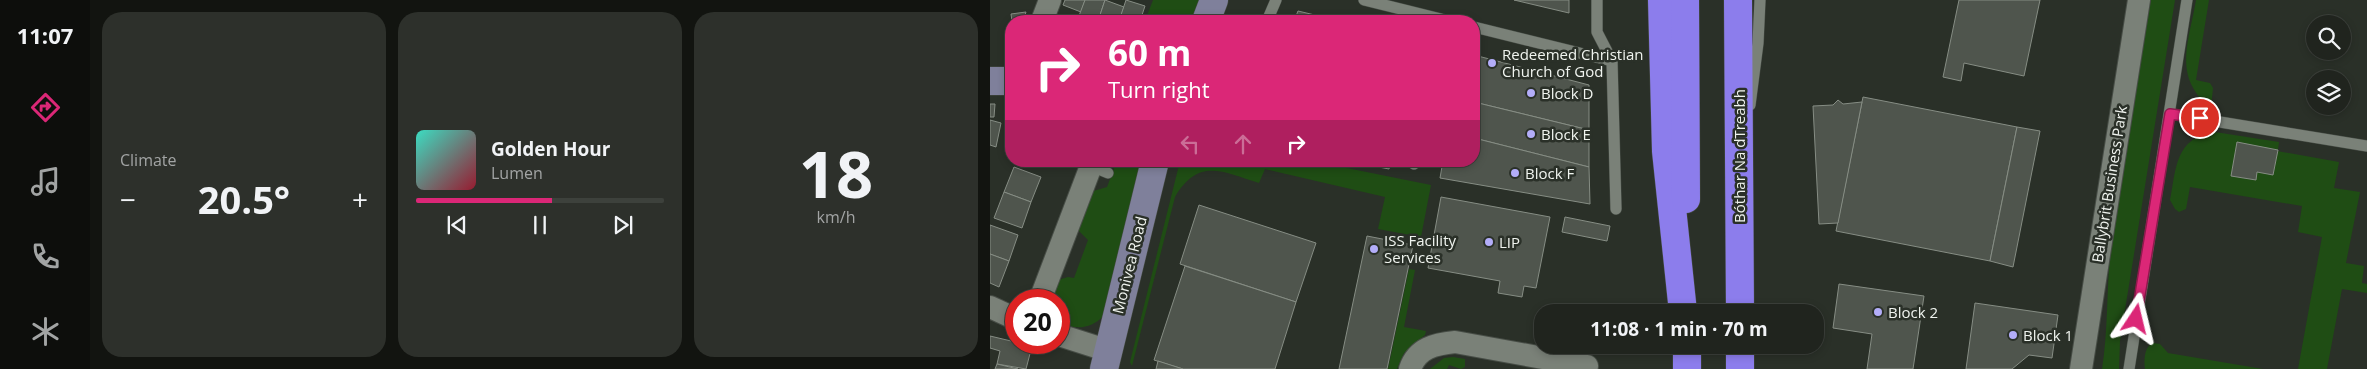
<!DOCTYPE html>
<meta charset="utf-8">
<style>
body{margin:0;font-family:"Open Sans",sans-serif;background:#2d302b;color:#f1f3f6;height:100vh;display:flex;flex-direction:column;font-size:19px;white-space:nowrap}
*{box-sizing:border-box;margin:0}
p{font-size:16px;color:#a2a4a4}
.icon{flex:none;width:28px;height:28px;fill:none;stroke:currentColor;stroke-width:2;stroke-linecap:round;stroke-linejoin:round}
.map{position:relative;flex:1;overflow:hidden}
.side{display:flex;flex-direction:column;gap:12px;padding:12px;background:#121410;width:900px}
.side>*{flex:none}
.top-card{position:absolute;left:15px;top:15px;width:475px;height:152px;border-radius:20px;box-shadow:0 2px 8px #0003,0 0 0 1px #3d413c;background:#db2777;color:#fff;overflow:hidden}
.controls{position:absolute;left:1316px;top:15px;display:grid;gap:10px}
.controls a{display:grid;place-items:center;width:45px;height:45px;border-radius:50%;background:#20241e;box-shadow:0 2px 8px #0003,0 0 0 1px #3d413c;font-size:25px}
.speed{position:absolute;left:15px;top:289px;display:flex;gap:10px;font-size:25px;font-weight:700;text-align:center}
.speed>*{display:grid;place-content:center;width:65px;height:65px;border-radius:50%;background:#20241e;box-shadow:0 2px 8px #0003,0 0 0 1px #3d413c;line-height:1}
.speed .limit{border:8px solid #d22;background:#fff;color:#111}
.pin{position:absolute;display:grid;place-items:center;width:42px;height:42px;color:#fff;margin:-21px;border:2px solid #fff;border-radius:50%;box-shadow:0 1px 5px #0007}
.me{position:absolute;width:55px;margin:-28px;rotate:10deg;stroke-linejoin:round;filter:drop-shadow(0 0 4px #0008)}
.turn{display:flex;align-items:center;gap:18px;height:105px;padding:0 20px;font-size:22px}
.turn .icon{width:65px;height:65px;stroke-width:2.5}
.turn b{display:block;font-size:35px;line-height:42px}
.lanes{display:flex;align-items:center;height:48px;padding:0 20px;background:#0003;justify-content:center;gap:25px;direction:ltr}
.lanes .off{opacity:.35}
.big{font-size:38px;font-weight:700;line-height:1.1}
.side .tile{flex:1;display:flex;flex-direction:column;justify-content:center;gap:8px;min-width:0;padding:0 18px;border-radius:20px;background:#2d302b}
.side .dial{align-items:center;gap:0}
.dial b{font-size:65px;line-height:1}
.song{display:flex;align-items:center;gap:15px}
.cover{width:60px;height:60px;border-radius:8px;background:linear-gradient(135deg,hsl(170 70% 55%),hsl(350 70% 35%))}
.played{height:5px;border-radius:2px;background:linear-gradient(90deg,#db2777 55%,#3d413c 55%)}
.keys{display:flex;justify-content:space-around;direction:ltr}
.heat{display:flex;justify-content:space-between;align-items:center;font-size:28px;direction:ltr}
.side .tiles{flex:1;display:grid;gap:12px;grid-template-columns:repeat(3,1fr)}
.trip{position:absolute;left:544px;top:304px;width:290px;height:50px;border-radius:20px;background:#20241e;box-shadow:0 2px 8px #0003,0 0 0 1px #3d413c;font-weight:700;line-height:50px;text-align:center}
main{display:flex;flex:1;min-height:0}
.menu{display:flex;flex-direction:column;width:90px;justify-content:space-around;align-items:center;background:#0d0e0c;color:#a2a4a4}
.menu .icon{width:35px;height:35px}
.menu .selected{color:#db2777}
.menu b{font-size:22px;color:#f1f3f6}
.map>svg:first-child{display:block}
.green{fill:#1f4d14}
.building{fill:#4f554d;stroke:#868d84}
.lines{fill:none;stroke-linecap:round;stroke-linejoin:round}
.lane-casing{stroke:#474d46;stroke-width:12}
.street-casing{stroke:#474d46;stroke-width:24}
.secondary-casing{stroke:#474d46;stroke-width:29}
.highway-casing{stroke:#474d46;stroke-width:29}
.lane{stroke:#7a8178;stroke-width:11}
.street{stroke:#7a8178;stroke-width:22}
.secondary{stroke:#7f809b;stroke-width:28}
.highway{stroke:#8c7dec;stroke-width:28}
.route-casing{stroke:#8e194d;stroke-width:12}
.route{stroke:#db2777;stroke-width:9}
.poi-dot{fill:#b3adf9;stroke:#2a3028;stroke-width:2}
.labels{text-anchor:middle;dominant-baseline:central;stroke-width:5;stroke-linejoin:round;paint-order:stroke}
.poi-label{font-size:15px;fill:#f0f4ef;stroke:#2a3028;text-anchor:start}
.street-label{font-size:15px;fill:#f0f4ef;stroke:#2a3028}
</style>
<main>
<nav class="menu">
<b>11:07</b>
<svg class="icon selected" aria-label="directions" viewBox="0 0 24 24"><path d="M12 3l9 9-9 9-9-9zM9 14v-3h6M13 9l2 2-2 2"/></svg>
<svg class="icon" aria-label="music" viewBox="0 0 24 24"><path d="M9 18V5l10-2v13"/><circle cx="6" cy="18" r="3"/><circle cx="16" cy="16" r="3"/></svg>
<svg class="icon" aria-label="phone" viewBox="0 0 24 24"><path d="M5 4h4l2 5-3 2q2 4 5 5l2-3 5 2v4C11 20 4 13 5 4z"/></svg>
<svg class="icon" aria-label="climate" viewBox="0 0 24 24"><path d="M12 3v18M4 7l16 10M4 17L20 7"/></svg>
</nav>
<section class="side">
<div class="tiles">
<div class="tile"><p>Climate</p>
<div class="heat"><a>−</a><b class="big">20.5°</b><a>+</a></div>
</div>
<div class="tile">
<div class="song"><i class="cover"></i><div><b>Golden Hour</b><p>Lumen</p></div></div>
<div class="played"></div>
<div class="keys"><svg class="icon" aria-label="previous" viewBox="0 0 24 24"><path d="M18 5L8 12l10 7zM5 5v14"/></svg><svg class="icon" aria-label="pause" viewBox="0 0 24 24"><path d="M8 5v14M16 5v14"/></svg><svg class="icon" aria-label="next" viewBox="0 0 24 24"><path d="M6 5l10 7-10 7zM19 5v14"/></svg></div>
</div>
<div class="tile dial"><b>18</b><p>km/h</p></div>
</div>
</section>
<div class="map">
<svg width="1377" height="369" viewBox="0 0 1377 369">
<rect width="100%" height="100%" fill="#2a3028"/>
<g class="green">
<polygon points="163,0 209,0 201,21 155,21"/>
<path d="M1161,0H1185L1130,341L1129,369H1112C1119,325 1116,281 1122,236C1133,157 1148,79 1161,0Z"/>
<path d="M1206,0H1219L1206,80L1220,83L1223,88L1221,108C1182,77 1199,42 1206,0Z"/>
<path d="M1225,132L1289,142L1288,150L1247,143L1241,176L1265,180L1267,172L1287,151L1349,162L1344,188L1370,192L1356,263L1374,266L1372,283L1377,284V293L1352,289L1337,369H1308L1332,237L1308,232L1312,206L1200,187L1196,209L1189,212L1185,209L1180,200C1186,169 1185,137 1225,132Z"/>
<path d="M127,161H153L113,316C102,329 83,331 69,321V300H59L68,280L78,277L84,278L98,240L88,230L100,192L117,187Z"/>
<path d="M190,161H322L441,185L431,237L388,229L395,197L275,169L269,183C232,172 209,157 185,197L142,366L140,362Z"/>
<polygon points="419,269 425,270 414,327 436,331 435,335 414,353 407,369 398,369"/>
<path d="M1163,343L1170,344L1178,353L1273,369H1155C1154,360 1154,347 1163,343Z"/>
<polygon points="463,357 475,359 475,367 471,369 459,365 457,369 440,369 454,358"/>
</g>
<g class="building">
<polygon points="75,0 95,0 91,12 73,5"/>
<polygon points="95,0 115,0 108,21 87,21"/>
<polygon points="115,0 134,7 129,21 108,21"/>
<polygon points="136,0 155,6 150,21 129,21"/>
<polygon points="524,0 579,0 579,13"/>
<polygon points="969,0 1050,0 1034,76 974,63 971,81 953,77"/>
<polygon points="308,11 350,21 304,21"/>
<polygon points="36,12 33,21 22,21 21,14"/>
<polygon points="484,55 599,85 599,130 484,102"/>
<polygon points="873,97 1027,127 1000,261 846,231"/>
<polygon points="848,100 853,104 872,102 848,223 829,224 823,106 843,105"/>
<polygon points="484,102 599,130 599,167 484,138"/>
<polygon points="0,104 5,104 4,117 0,117"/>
<polygon points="0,120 11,123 6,147 0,145"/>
<polygon points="1027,127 1050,131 1023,267 1000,261"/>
<polygon points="484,138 599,167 600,204 450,178 453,161 484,161"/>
<polygon points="1247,142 1288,150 1283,175 1267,172 1266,180 1241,176"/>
<polygon points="358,161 401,161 399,169"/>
<polygon points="24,167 51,177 41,202 14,192"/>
<polygon points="14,192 41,202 32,228 4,218"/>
<polygon points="451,197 560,217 546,288 534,286 532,297 508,293 510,281 438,268"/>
<polygon points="209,205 326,243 306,302 190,264"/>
<polygon points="575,217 620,226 617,241 572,232"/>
<polygon points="0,225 28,235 19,261 0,254"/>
<polygon points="377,236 423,245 397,369 349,369"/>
<polygon points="0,254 19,261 9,287 0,283"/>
<polygon points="195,266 306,302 285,369 193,369 164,360"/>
<polygon points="849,284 934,296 923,369 877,369 882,334 843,328"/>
<polygon points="985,303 1068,315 1062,358 1039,355 1022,369 976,369"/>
<polygon points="0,336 42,346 36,369 7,364 10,351 0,348"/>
<polygon points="168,361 193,369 166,369"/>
<polygon points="7,364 28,369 5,369"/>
</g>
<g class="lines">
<g class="lane-casing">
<g id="lane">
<polyline points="374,0 459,21"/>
<polyline points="607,0 607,32 622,61 626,209"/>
<polyline points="277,21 286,0"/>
<polyline points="484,27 622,61"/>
<polyline points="760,105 768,43 770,0"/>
<polyline points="1181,114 1377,146"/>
<polyline points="424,164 425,161"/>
<polyline points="101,166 118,173"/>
<polyline points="1139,369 1197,0"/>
</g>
</g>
<g class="street-casing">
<g id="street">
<polyline points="52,21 60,0"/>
<polyline points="50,300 101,166"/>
<polyline points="0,307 26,319"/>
<polyline points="69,335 119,351"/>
<path d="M420,369C427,348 445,344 465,342L597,366"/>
<polyline points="1091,369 1149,0"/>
</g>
</g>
<g class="secondary-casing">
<g id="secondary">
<polyline points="216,21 224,0"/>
<polyline points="0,81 21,81"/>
<polyline points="114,369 165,161"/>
</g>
</g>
<g class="highway-casing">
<g id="highway">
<polyline points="672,0 676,151 693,312"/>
<polyline points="695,0 696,199"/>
<polyline points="748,0 750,312"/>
<polyline points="697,345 697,369"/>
<polyline points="750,345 750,369"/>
</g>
</g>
<use href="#lane" class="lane"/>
<use href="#street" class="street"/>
<use href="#secondary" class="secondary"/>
<use href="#highway" class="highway"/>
</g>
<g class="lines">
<g class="route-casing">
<polyline id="route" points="1146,319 1180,114 1210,118"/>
</g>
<use href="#route" class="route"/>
</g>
<g class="poi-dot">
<circle cx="502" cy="63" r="5"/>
<circle cx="541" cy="93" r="5"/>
<circle cx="541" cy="134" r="5"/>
<circle cx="525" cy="173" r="5"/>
<circle cx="499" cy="242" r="5"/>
<circle cx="384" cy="249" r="5"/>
<circle cx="888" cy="312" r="5"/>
<circle cx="1023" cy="335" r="5"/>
</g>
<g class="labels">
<g class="poi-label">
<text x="512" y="54">Redeemed Christian<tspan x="512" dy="17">Church of God</tspan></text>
<text x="551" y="93">Block D</text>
<text x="551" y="134">Block E</text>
<text x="535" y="173">Block F</text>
<text x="394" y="240">ISS Facility<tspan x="394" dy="17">Services</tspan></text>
<text x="509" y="242">LIP</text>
<text x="898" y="312">Block 2</text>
<text x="1033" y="335">Block 1</text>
</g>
<g class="street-label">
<text transform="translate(749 156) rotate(-90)">Bóthar Na dTreabh</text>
<text transform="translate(1119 184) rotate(-81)">Ballybrit Business Park</text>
<text transform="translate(139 265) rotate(-76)">Monivea Road</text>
</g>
</g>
</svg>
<div class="controls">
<a><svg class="icon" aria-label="search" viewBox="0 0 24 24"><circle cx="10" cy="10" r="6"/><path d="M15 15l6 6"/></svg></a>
<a><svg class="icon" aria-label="layers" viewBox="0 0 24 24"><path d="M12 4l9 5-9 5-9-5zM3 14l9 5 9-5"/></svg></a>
</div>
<div class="speed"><div class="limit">20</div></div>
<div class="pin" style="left:1210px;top:118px;background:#d93025"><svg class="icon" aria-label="arrive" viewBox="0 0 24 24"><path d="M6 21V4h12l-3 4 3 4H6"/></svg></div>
<svg class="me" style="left:1146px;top:319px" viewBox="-20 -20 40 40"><path d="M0-17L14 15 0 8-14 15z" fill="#db2777" stroke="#fff" stroke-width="4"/></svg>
<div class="trip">11:08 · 1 min · 70 m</div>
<div class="top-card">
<div class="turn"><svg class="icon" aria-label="right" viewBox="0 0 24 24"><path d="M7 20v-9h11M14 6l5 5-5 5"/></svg><div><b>60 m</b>Turn right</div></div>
<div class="lanes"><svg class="icon off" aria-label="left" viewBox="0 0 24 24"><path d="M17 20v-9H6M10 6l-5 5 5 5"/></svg><svg class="icon off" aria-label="ahead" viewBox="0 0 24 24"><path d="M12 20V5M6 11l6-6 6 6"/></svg><svg class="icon" aria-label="right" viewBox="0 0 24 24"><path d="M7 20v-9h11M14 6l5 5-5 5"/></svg></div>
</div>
</div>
</main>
